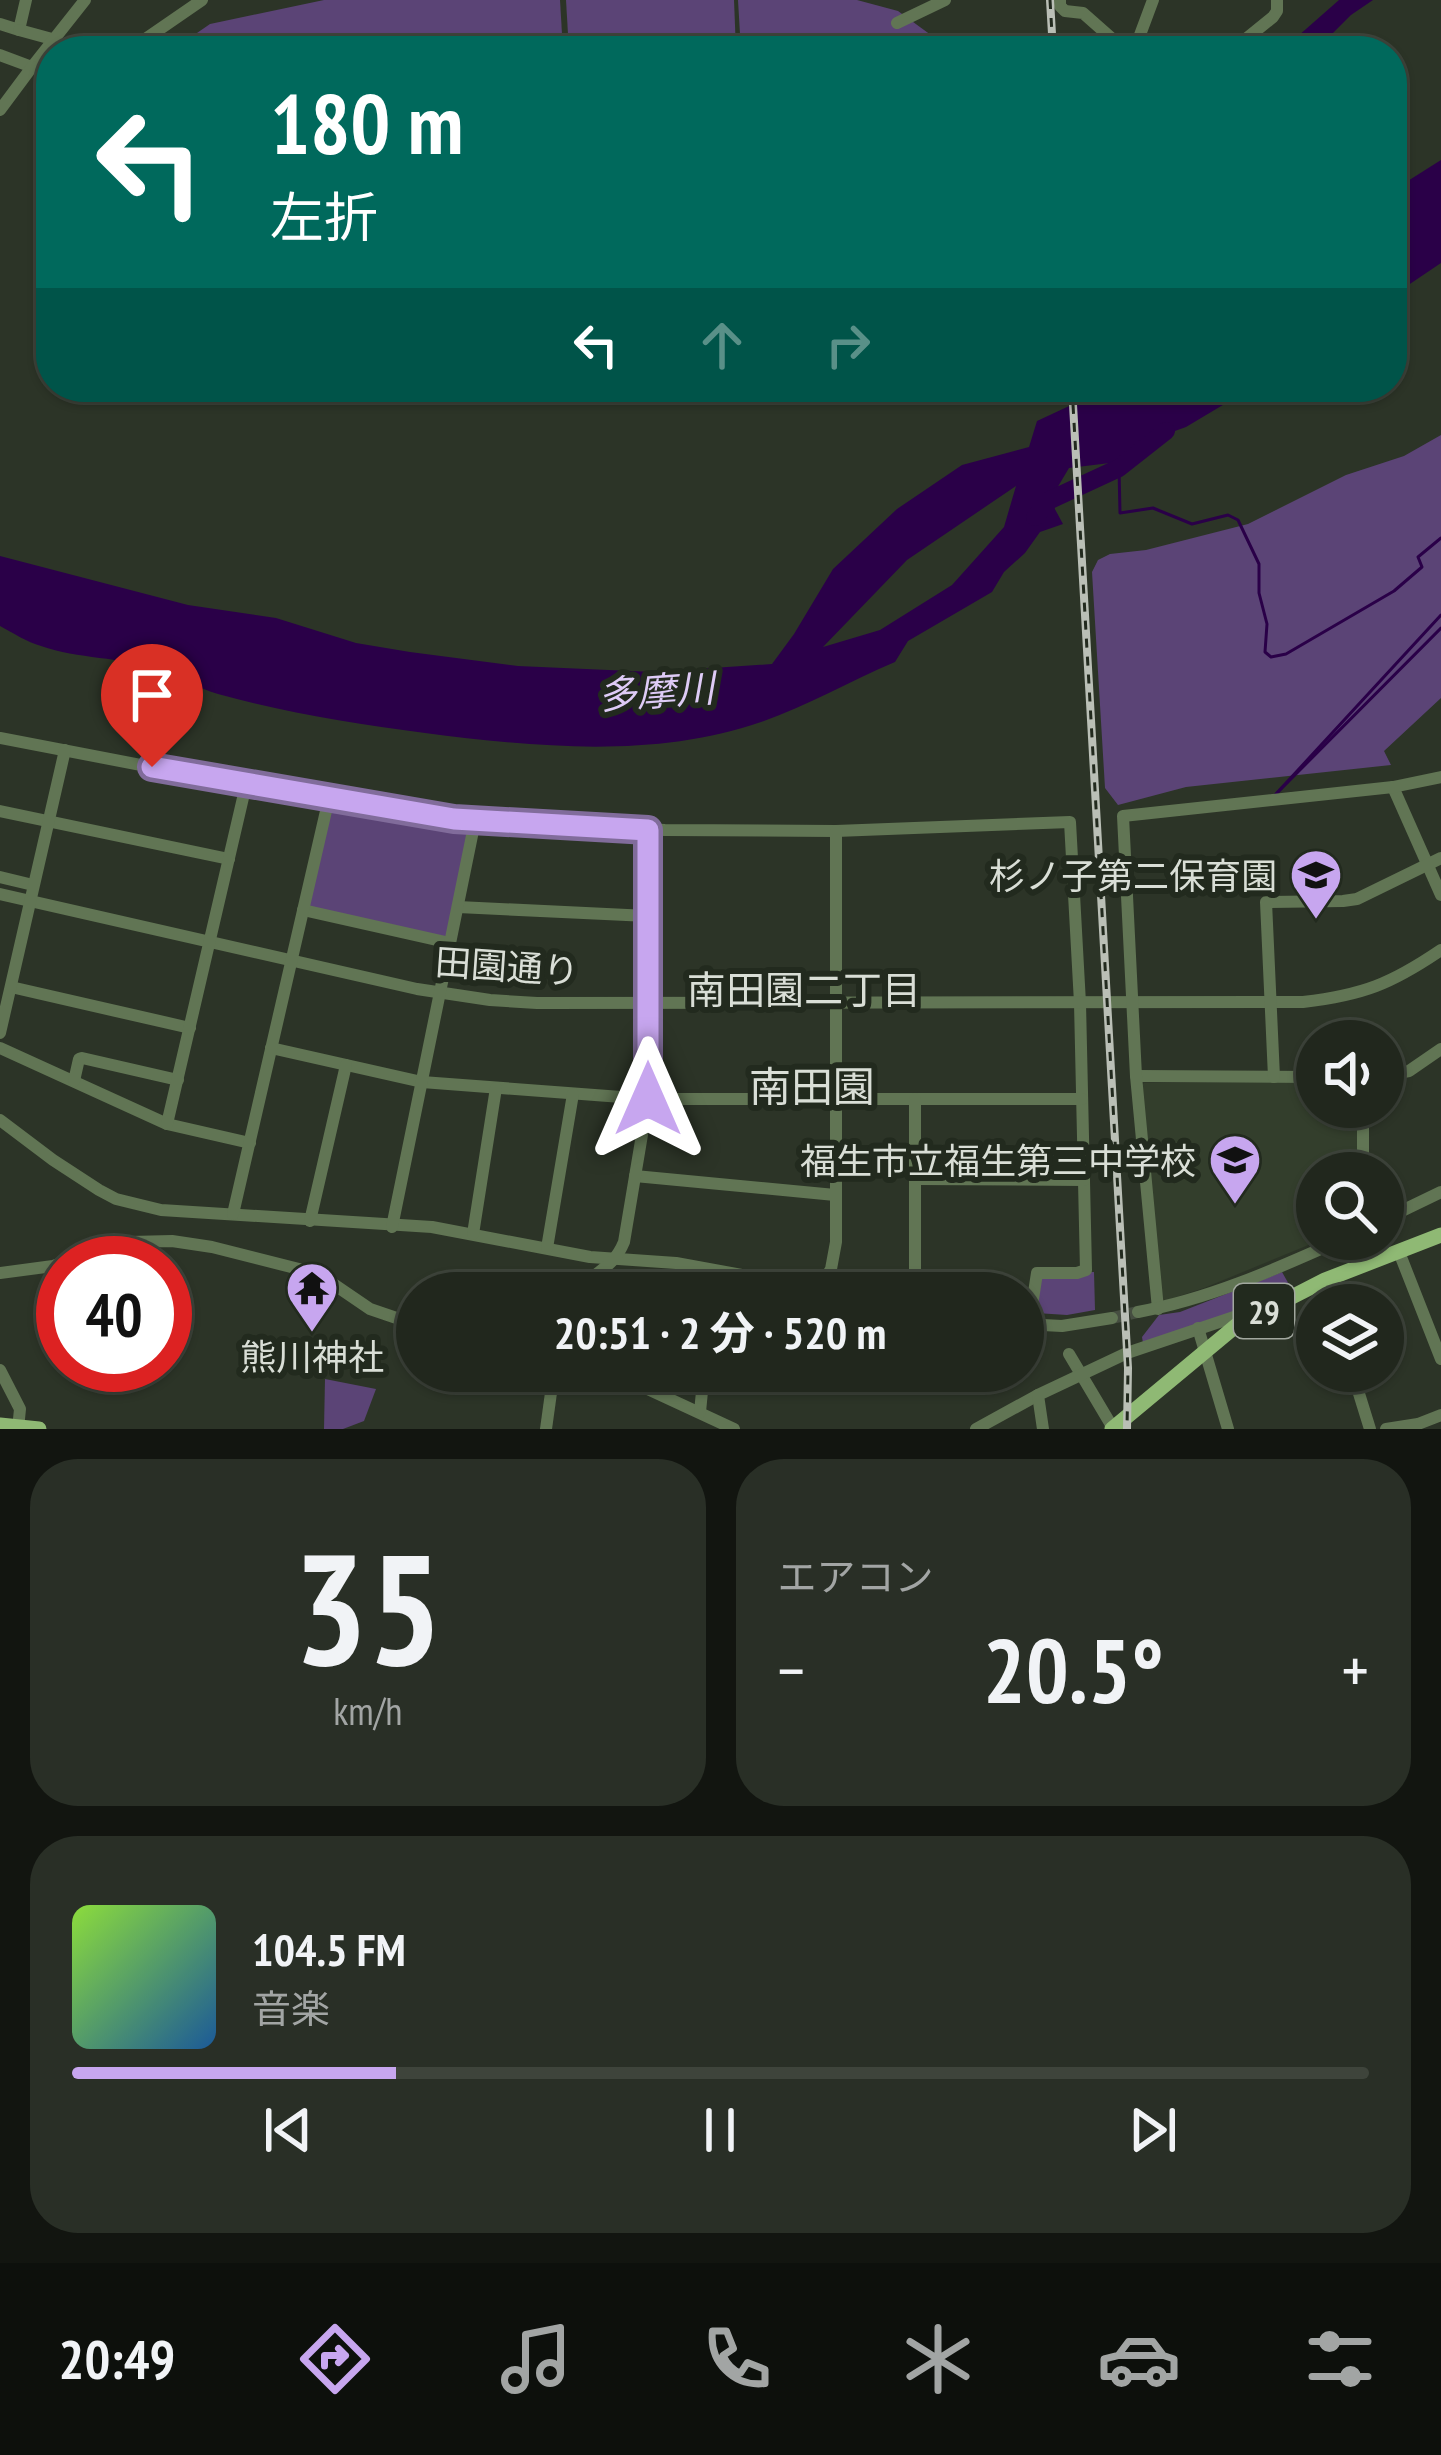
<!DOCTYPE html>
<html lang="ja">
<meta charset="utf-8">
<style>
body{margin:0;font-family:"PT Sans Narrow","Noto Sans JP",sans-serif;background:#292f26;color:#f1f3f6;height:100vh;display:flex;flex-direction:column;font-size:45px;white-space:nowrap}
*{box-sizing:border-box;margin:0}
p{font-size:39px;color:#a2a5a4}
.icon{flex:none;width:66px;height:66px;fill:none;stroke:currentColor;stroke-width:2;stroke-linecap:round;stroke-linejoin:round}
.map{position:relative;height:1429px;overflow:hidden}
.side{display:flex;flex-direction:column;gap:30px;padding:30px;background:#121510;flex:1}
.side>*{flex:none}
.banner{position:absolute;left:36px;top:36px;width:1371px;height:366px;border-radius:48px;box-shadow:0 3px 9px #0004,0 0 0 3px #3e443b;background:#00695c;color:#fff;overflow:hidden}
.tools{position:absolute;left:1296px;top:1020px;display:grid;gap:24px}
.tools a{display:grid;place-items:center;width:108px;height:108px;border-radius:50%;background:#21271d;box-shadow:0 3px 9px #0004,0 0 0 3px #3e443b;font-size:60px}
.speed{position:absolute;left:36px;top:1236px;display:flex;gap:24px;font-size:60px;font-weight:700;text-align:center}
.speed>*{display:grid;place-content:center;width:156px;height:156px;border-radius:50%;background:#21271d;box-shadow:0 3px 9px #0004,0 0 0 3px #3e443b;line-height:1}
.speed .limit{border:18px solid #d22;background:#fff;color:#111}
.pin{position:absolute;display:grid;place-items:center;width:102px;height:102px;color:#fff;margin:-123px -51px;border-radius:50% 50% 50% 0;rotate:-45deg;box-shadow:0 0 12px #0007}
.pin .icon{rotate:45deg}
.me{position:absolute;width:132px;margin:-66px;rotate:0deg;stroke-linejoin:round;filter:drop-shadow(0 0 9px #0008)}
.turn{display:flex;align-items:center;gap:42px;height:252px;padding:0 36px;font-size:54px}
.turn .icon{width:156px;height:156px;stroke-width:2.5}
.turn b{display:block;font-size:84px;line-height:102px}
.lanes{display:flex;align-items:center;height:114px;padding:0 36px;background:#0003;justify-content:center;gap:60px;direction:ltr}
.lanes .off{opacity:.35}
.big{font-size:90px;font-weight:700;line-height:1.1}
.side .widget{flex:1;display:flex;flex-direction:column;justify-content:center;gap:18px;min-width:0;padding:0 42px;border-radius:48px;background:#292f26}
.side .dial{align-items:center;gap:0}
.dial b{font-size:156px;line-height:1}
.song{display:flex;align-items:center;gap:36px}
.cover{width:144px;height:144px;border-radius:18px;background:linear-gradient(135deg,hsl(90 70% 55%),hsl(210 70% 35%))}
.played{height:12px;border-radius:6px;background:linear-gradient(90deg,#c7a6ef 25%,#3e443b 25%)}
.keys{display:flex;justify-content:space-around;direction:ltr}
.heat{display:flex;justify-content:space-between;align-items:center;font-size:66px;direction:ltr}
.side .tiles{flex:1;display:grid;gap:30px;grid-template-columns:1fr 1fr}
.widget:last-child{grid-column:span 2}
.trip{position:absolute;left:396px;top:1272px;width:648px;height:120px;border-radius:60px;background:#21271d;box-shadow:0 3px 9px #0004,0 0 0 3px #3e443b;font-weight:700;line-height:120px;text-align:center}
.tabs{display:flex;height:192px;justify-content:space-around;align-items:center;background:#0d100c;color:#a2a5a4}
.tabs .icon{width:84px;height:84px}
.tabs .on{color:#c7a6ef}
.tabs b{font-size:54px;color:#f1f3f6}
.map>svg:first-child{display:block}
.built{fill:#333e2c}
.green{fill:#5b4476}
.water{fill:#2a0048;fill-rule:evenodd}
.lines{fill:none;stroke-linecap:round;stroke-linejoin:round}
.stream{stroke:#2a0048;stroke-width:3}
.river{stroke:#2a0048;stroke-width:18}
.minor-tunnel{stroke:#464e41;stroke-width:12;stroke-dasharray:12 6;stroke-linecap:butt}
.minor{stroke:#617554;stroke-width:12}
.major{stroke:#8fb974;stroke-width:15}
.rail-casing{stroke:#babfb6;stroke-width:8}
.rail{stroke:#222a1e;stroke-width:3;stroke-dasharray:9;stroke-linecap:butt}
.route-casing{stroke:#816c9b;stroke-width:30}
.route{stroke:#c7a6ef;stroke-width:21}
.labels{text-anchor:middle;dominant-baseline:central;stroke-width:12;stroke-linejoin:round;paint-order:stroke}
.shield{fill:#222a1e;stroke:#a2a89f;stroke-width:3}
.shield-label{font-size:33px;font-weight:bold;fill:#d9ded6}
.poi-label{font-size:36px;fill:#d9ded6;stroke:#222a1e;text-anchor:end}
.street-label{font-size:36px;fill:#d9ded6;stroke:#222a1e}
.water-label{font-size:39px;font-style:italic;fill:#decbf6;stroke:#222a1e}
.neighbourhood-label{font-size:39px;fill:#d9ded6;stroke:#222a1e}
.quarter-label{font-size:42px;fill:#d9ded6;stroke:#222a1e}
</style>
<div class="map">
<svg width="1441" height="1429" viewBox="0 0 1441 1429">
<rect width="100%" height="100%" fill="#2c3427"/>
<polygon class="built" points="1144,1083 1317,1083 1317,1107 1359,1107 1359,1173 1317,1173 1317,1239 1323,1239 1204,1288 1164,1301 1161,1298 1141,1086"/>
<g class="green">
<polygon points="324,0 560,0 563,51 171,51 210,24"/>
<polygon points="566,0 734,0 736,51 569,51"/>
<polygon points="738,0 857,0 898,11 935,38 968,51 741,51"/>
<polygon points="1441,435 1441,698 1384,751 1391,765 1186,787 1118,805 1105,788 1092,572 1098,560 1110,554 1146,550 1248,524 1346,475 1404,456"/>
<polygon points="330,800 471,822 449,938 306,906"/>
<polygon points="1094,1272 1095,1310 1067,1315 1036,1313 1042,1273"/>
<polygon points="1282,1272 1291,1288 1261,1306 1143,1343 1142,1337 1159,1315 1180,1312"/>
<polygon points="325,1379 376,1389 364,1421 343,1429 324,1429"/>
</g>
<g class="water">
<polygon points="1339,0 1373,0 1351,15 1315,51 1281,51"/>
<polygon points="1441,160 1441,263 1392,296 1392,191"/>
<path d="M1110,387H1253L1186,427L1161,436L1143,450L1110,463L1069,468L1050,500L1063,524L1040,532L1025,553L1004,572L992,592L908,641L895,662C850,681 807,706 761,722C655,759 534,747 425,733C354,724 286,713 218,694C197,688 178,676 158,669C121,657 78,659 41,646C27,642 13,633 0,626V556L188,605L276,618L356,643L410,652L518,666L654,672L772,664L794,634L833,569L897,509L962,465L1029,447L1037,421ZM1016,486L1004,527L952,585L880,630L823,647L907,560Z"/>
</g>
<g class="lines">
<g class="stream">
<polyline points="51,230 46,265 51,286"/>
<polyline points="1119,468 1120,513 1153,508 1192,524 1228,515 1238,520 1259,564 1259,593 1267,624 1265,652 1271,657 1286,654 1394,591 1422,567 1418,557 1441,538"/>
<polyline points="1277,793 1441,628"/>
<polyline points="1275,795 1441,615"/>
</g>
<polyline class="river" points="1035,517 1050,500 1119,468 1166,431"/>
<polyline class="minor-tunnel" points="1112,1318 1138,1312"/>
<g class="minor">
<polyline points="1060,0 1060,6 1065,11 1083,13 1126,51"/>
<polyline points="897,23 945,0"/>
<polyline points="0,24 19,30 26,0"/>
<polyline points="19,30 52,39"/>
<polyline points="128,51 202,0"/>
<polyline points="1134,51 1153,0"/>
<polyline points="1231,51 1273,17 1277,11 1277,0"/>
<polyline points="0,55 32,67 85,0"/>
<polyline points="0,110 32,67 51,74"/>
<polyline points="0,738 266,789 454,819 501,823 665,830 836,831 1070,822 1080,1003 1086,1270 1077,1273 1037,1273 1029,1325"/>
<polyline points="1393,787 1441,895"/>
<polyline points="0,811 229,859"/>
<polyline points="0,877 33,885"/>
<path d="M0,894L417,989L490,1000L537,1003L1303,1002C1363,995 1391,984 1441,950"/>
<polyline points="458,907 648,916"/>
<polyline points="303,910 450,943"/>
<polyline points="11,987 190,1028"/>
<polyline points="0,1033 65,750"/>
<polyline points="0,1048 167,1124 250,1143"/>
<polyline points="271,1048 422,1082 648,1099 1082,1099"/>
<polyline points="1136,1076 1317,1077"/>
<polyline points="1383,1076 1409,1071 1441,1049"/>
<polyline points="1274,1077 1266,902 1343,901 1357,899 1441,858"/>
<polyline points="74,1081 79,1059 82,1058 178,1080"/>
<polyline points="1363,1107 1363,1173"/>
<polyline points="0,1120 53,1160 99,1190 116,1199 161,1210 432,1227 590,1257 676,1263 819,1289 860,1293"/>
<polyline points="167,1124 246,785"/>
<polyline points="635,1176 835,1195"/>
<polyline points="916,1179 1084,1180"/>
<polyline points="233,1214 329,798"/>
<polyline points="1383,1220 1441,1192"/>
<polyline points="310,1221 346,1065"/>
<polyline points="392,1227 475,821"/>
<polyline points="473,1234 496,1088"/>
<polyline points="547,1248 573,1094"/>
<polyline points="1399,1252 1441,1359"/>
<polyline points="0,1273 53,1266 101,1247 130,1242 172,1241 212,1247 303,1270 326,1279 370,1309 417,1325"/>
<polyline points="1325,1280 1332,1305"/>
<polyline points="817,1292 831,1269 836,1242 836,831"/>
<path d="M578,1293C593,1270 612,1271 624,1242L648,1099V830"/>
<polyline points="915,1293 915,1099"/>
<polyline points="1158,1309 1136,1076 1123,816 1393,787 1441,777"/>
<path d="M1138,1312C1210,1299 1276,1269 1343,1239"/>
<polyline points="1024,1324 1062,1326 1112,1318"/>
<polyline points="1198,1328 1228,1429"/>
<polyline points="1069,1354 1113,1428"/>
<polyline points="0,1370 20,1409 18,1429"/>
<polyline points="592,1371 637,1384 734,1429"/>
<polyline points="1352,1371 1370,1429"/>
<polyline points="700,1412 704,1371"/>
<polyline points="546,1429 554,1371"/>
<polyline points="976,1429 1038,1395"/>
<polyline points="1043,1429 1038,1395 1127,1353 1240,1315 1252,1317"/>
<polyline points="1386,1429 1418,1424 1441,1415"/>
</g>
<g class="major">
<polyline points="0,1425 39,1429"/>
<polyline points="1112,1429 1237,1325 1325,1280 1441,1235"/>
</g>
<g class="rail-casing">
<g id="rail">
<polyline points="1050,0 1053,51"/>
<polyline points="1072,387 1128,1368 1127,1429"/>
</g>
</g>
<use href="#rail" class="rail"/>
</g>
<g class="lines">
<g class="route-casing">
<polyline id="route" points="152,767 454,819 648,830 648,1099"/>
</g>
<use href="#route" class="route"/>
</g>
<defs>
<g id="school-pin" transform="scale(2.7)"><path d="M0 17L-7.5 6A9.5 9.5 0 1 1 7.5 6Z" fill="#c7a6ef" stroke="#222a1e"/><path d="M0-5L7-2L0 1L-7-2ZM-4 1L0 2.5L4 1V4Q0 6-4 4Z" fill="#111"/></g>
<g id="temple-pin" transform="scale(2.7)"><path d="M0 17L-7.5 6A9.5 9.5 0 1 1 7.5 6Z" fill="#c7a6ef" stroke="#222a1e"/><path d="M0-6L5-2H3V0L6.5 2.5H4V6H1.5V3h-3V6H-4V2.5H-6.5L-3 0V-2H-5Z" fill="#111"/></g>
</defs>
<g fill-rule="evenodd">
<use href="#school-pin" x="1316" y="875"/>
<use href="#school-pin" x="1235" y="1160"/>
<use href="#temple-pin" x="312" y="1288"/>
</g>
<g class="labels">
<rect class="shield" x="1234" y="1284" width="60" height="54" rx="9"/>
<g class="shield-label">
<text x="1264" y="1311">29</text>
</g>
<g class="poi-label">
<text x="1277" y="875">杉ノ子第二保育園</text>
<text x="1196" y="1160">福生市立福生第三中学校</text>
<text x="312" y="1356" text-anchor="middle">熊川神社</text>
</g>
<g class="street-label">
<text transform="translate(507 966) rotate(4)">田園通り</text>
</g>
<g class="water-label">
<text transform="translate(656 691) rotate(-4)">多摩川</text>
</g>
<g class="neighbourhood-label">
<text x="804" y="989">南田園二丁目</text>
</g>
<g class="quarter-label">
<text x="812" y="1086">南田園</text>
</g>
</g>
</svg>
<div class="tools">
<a><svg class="icon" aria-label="sound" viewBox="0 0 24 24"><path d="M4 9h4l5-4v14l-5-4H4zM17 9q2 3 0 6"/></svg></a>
<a><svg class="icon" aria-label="search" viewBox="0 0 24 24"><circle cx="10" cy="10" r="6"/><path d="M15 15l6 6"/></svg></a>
<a><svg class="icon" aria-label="layers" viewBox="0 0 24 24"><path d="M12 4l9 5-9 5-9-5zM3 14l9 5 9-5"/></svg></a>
</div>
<div class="speed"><div class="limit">40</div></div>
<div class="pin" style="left:152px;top:767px;background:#d93025"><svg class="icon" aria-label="arrive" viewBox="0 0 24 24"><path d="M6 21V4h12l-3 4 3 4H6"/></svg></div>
<svg class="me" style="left:648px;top:1099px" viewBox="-20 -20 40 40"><path d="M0-17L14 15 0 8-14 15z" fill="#c7a6ef" stroke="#fff" stroke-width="4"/></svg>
<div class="trip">20:51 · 2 分 · 520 m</div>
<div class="banner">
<div class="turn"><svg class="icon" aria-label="left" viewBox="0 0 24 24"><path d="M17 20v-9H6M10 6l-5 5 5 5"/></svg><div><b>180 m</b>左折</div></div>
<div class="lanes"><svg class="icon" aria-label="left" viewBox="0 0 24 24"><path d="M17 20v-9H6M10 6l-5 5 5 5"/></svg><svg class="icon off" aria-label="ahead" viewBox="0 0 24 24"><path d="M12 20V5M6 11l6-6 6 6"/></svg><svg class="icon off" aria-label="right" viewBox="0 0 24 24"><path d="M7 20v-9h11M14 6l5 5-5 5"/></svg></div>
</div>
</div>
<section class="side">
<div class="tiles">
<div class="widget dial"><b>35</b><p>km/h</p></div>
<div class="widget"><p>エアコン</p>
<div class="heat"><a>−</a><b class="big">20.5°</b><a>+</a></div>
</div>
<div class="widget">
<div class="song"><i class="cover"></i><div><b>104.5 FM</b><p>音楽</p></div></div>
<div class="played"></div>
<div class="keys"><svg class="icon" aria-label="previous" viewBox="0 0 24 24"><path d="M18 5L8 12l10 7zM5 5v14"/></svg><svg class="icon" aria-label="pause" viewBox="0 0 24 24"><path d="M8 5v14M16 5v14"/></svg><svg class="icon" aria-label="next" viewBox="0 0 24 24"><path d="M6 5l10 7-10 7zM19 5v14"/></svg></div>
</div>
</div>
</section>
<nav class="tabs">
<b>20:49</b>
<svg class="icon on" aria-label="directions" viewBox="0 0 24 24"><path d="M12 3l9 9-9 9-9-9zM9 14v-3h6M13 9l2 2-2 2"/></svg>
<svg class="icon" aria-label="music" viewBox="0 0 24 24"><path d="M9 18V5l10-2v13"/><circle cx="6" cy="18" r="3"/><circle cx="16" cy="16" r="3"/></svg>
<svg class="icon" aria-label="phone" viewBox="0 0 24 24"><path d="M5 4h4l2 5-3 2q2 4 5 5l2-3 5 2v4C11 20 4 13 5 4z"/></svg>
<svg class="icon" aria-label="climate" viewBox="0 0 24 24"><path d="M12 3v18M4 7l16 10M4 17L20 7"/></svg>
<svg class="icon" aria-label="car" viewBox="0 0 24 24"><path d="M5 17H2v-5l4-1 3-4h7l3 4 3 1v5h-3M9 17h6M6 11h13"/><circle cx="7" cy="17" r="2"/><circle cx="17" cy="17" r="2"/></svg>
<svg class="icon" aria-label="filters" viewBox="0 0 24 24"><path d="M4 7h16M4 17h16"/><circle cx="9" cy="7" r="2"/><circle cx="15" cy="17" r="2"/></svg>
</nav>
